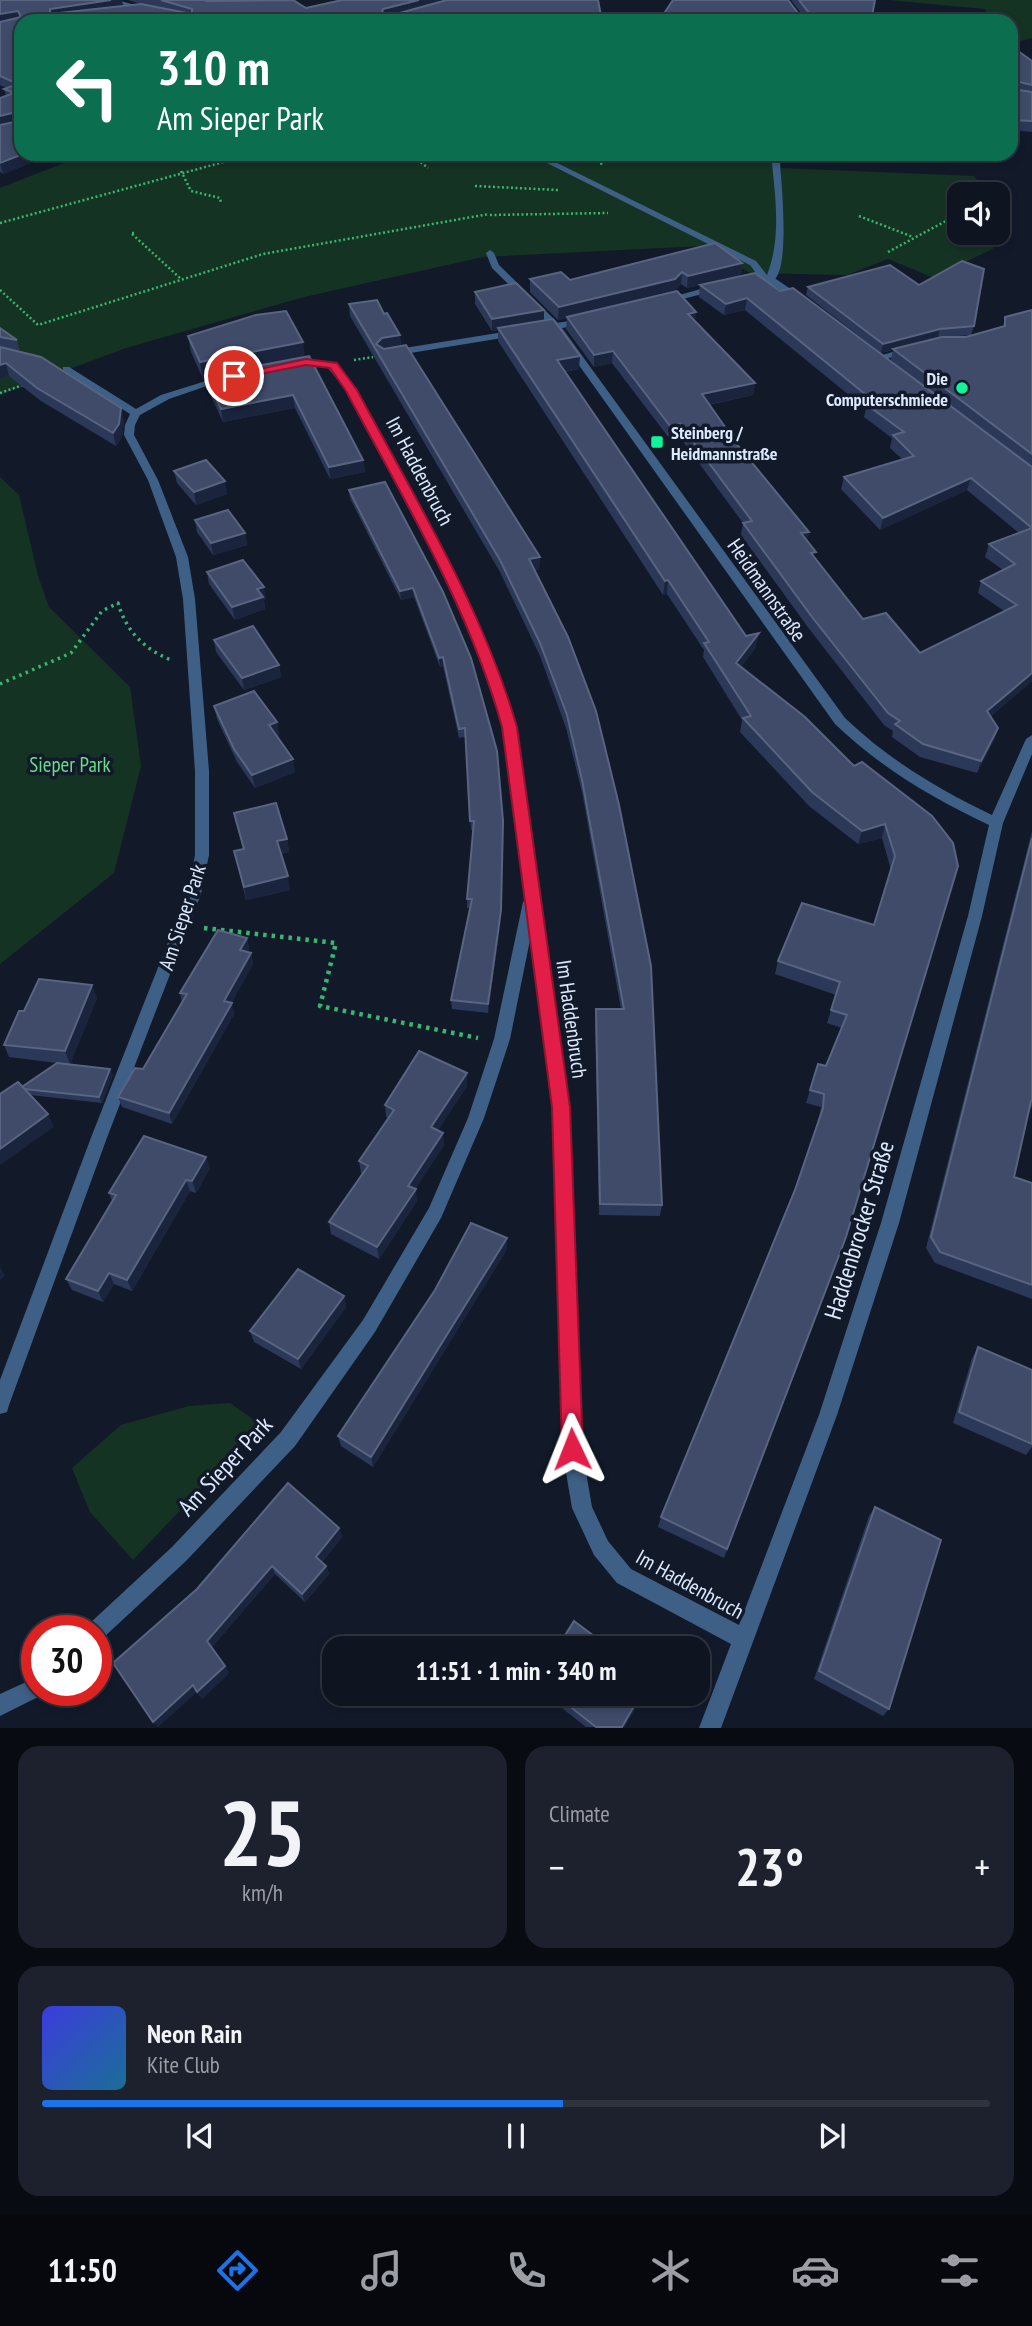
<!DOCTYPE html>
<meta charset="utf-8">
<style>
body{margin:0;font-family:"PT Sans Narrow",sans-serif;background:#1c212d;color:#f1f3f6;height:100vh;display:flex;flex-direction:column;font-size:26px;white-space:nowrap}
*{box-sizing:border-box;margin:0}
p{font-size:23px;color:#9b9ea5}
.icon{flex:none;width:38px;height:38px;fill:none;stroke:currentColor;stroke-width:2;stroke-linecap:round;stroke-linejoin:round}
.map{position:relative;height:1728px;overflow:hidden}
.panel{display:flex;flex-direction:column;gap:18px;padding:18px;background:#080b12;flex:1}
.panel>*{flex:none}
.hud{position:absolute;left:14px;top:14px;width:1004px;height:147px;border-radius:21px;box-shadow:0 4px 10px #0003,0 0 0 2px #2e333e;background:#0b6e4f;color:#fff;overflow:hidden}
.tools{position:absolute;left:947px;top:182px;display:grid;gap:14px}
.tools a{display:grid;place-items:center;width:63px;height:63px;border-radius:14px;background:#0e1420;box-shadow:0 4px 10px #0003,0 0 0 2px #2e333e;font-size:35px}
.speed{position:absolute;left:21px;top:1615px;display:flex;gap:14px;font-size:35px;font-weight:700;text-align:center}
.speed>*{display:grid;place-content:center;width:91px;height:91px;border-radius:50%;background:#0e1420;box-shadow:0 4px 10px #0003,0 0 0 2px #2e333e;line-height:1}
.speed .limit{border:10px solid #d22;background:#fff;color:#111}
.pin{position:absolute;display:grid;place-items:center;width:60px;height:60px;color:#fff;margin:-30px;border:4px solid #fff;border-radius:50%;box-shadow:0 2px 7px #0007}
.me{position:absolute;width:77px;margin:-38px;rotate:358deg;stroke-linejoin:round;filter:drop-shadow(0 0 5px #0008)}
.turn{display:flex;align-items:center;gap:24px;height:147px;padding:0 28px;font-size:32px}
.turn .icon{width:91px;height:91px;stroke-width:2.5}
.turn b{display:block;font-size:49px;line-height:60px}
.big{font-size:52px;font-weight:700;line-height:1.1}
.panel .card{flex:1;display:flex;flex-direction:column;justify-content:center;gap:10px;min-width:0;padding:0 24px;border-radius:21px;background:#1c212d}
.panel .dial{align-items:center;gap:0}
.dial b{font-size:91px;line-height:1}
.song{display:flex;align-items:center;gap:21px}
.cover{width:84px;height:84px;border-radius:10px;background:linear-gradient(135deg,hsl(240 70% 55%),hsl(200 70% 35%))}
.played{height:7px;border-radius:4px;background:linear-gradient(90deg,#1a73e8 55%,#2e333e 55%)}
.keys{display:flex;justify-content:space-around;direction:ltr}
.heat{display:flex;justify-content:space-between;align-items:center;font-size:38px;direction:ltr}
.panel .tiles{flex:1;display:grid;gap:18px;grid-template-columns:1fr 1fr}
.card:last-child{grid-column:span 2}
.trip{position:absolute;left:322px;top:1636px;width:388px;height:70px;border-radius:21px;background:#0e1420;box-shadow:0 4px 10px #0003,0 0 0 2px #2e333e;font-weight:700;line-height:70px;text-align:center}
.dock{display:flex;height:112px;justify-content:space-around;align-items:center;background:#06080d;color:#9b9ea5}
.dock .icon{width:49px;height:49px}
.dock .current{color:#1a73e8}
.dock b{font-size:32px;color:#f1f3f6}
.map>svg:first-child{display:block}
.green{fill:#153323}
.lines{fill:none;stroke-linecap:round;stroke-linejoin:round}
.path-far2{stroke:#36b86f;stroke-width:2.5;stroke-dasharray:2 2.5;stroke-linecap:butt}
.path-far1{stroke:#36b86f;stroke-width:3.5;stroke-dasharray:2.5 4.5;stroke-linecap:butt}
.path{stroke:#36b86f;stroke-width:4.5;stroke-dasharray:3.5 5;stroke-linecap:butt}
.lane{fill:#3f6086;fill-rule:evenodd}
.street{fill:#3f6086;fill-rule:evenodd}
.wall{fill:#2c3857;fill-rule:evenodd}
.shaded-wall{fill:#1a243d}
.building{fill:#3f4b69;stroke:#586480;stroke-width:2}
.route{fill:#e11d48;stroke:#92132f;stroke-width:2}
.poi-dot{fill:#10f59a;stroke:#121a2a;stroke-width:2.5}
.labels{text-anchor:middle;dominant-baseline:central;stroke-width:7;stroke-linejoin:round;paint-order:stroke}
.far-poi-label{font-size:18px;font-weight:bold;fill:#dce9fe;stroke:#121a2a;text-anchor:end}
.street-label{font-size:21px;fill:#dce9fe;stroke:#121a2a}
.park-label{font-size:21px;fill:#69dc86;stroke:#121a2a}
.near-street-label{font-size:24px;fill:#dce9fe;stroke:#121a2a}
</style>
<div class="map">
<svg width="1032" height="1728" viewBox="0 0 1032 1728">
<rect width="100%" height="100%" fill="#121a2a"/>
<g class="green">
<polygon points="888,0 1032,0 1032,38 1012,43 1012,21 992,21 985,9"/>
<polygon points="87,154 781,154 781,168 974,176 988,194 959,194 959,233 994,233 993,249 932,277 888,259 847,275 750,273 701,246 483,257 304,297 126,348 0,395 0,188"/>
<polygon points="0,477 19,495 38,576 49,607 130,687 141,766 114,873 0,964"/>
<polygon points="230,1403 261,1425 133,1560 90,1512 72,1468 121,1425 189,1406"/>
</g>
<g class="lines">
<g class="path-far2">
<polyline points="410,154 428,168"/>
<polyline points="599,154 602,167"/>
<polyline points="181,171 191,191 220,198 221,203"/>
<polyline points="475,186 558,190"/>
<polyline points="490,215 608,213"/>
<polyline points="859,216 913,237"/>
<polyline points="0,223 253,154"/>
<polyline points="134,233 131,233 181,279"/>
<polyline points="888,252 959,214"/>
<polyline points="0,290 38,325 263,254 489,214"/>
<polyline points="354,360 373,357"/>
<polyline points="0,393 26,384"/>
</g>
<path class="path-far1" d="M0,684L71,653L102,611L118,603C126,631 144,649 171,660"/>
<polyline class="path" points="204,928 336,943 320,1006 478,1038"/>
<g class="lane">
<path d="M529,154H539L756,261L767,275C782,237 775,194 771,154H779C781,174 791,270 773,281C772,281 763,281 762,281L750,265Z"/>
<polygon points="490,250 494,253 499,265 559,324 559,328 553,328 492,268 486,253"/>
<polygon points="910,347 915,350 913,352 877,361 872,358"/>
</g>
<g class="street">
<polygon points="107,0 118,0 151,10 148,12"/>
<polygon points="745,277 773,277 807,300 799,302 768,282 742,282 742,278"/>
<polygon points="715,285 718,286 718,290 663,304 658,301"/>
<path d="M583,319L588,322L586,324L562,328L845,718C889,760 938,789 992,815L1026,739L1032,735V754L1003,823L982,916L899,1223L837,1415L721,1728H699L731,1644L617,1583L594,1555L572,1508L562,1449L553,1107L531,935L510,1039L484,1118L441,1218L375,1332L295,1446L186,1561L103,1638L96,1641V1631H86L89,1624L172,1547L281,1432L363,1320L429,1208L468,1118L494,1039L523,902L526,898L504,727L489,683L473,639L433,555L347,391L327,367H293L290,366V362H333L356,390C415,500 477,608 516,727L569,1107L582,1449L592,1507L608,1541L631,1569L739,1625L819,1415L881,1223L968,916L989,825C932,798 881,768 835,724L551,326L556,323Z"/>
<polygon points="517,330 520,331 520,335 392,356 387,353 392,350"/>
<polygon points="63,367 69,367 136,409 161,395 225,375 230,378 169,399 140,415 135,425 134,435 158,480 188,557 195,599 209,771 209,855 201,894 108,1135 9,1405 7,1412 0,1414 0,1380 92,1135 187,894 195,855 195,771 183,599 176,557 148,480 124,435 125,425 130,414 63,371"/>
<polygon points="37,1677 37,1690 46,1690 44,1694 0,1716 0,1694"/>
</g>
</g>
<g class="wall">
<polygon points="0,0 122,0 123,6 144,5 128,0 293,0 306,8 598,0 21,21 21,154 53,154 3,174 0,172 0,98 6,96 4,89 6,88 0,85"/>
<polygon points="791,0 875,0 872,21 798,13 801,13"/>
<polygon points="1012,52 1032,61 1032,132 1012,130"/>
<path d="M742,263L741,275L700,285L780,291L946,403L891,360L893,350L881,353L806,295L808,287L974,326L971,335L946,337H966L1003,326L1005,317L1032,310V681L990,717L998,728L994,740L977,773L920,757L892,737L893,731L884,725L810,630L741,535L743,523L679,436L669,438L612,363L594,367L566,329L567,318L558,320L530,292V279L570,280ZM681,284L687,288L700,285L699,297L724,315L745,310L866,409L864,417L892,438L890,448L902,459L844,477L841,489L880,530L967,490L1019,533L989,544L985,557L1003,570L981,581L978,593L1004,611L920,653L863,619L815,558L808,541L709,405L753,395L755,383L695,322L674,291Z"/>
<polygon points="475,292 544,310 544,321 579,369 565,372 746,636 756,647 741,667 854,766 932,816 846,1237 724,1558 658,1527 661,1517 795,1190 819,1118 821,1107 806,1103 810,1090 826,1066 842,1028 827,1023 836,995 775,974 778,961 874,925 891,870 882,838 858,844 809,806 740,732 742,720 703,657 704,650 667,594 663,595 498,341 498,330 492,331 475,304"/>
<polygon points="349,304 384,314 400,335 401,346 540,557 539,569 534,571 568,637 662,1205 660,1216 599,1215 595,1021 596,1009 621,1009 582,792 566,728 540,656 500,572 350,316"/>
<polygon points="188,336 304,357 363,460 365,472 330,479 295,408 223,422 207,388 206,378 203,379 191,352"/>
<polygon points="0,337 17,340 20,352 124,421 122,437 116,446 41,401 9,376 0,379"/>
<polygon points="174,471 227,494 196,505 177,483"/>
<polygon points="349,490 443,592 501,919 488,1013 452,1009 451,1000 470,908 467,908 467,899 473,829 471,830 465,737 459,738 443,666 440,667 414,597 401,600 350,498"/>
<polygon points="195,520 245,533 247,545 213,555 197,532"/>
<polygon points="207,572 266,600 264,600 265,609 235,620 209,584"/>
<polygon points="214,640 279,665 281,677 244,690 216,652"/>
<polygon points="214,706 277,722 279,735 277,736 295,772 255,788 237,762 217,719"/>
<polygon points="234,813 287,839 289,852 281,854 290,890 246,900 234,851 243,849"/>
<polygon points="1032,831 1032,1106 1028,1114 1014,1177 1032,1183 1032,1299 935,1263 926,1248"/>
<polygon points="247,938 249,949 247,952 251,953 253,964 231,1003 234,1014 172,1124 122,1107 118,1097 143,1069 182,1003 180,993"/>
<polygon points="97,998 70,1064 113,1075 102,1103 30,1095 54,1127 22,1087 57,1063 9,1057 4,1045 24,1011"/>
<polygon points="467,1086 438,1130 444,1145 415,1189 417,1201 379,1259 331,1234 329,1222 362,1174 361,1173 359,1161 388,1118 386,1117 385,1105"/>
<polygon points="210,1168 196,1193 190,1191 132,1291 114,1284 103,1302 72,1290 66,1279 112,1201 109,1193"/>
<polygon points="507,1249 373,1467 341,1446 338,1436"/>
<polygon points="344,1296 346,1307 301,1369 254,1342 250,1331"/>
<polygon points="978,1347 1032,1370 1032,1447 1026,1455 953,1423 972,1358"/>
<polygon points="875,1507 889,1709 883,1716 814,1679 869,1516"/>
<polygon points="339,1528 342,1537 322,1562 326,1566 329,1574 305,1602 275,1574 212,1647 229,1673 202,1699 197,1692 197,1589"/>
<polygon points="544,1694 644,1694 624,1727 586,1727"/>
</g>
<g class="shaded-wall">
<polygon points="111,0 122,0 123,8 52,21 50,9"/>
<polygon points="419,0 458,0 383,21 382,13 383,9"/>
<polygon points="18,11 21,20 0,24 0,14"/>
<polygon points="20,111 21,122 0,127 0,116"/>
<polygon points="23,154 53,154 3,174 0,163"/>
<polygon points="742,263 741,275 687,288 688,276"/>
<polygon points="682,272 681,284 674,292 558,320 559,307"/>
<polygon points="747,298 745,310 724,315 726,304"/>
<polygon points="544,310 544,322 498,328 498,330 492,331 492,319"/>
<polygon points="696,312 695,323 688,314"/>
<polygon points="940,329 938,337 881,353 883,344"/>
<polygon points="400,335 401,346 383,350 376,344 382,338"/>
<polygon points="303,342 305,358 203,379 200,362"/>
<polygon points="613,351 612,363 594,367 594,355"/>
<polygon points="580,356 579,369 556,373 557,360"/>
<polygon points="6,363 9,376 0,379 0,365"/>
<polygon points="755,383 753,395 701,406 702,394"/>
<polygon points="293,395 295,408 223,422 221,409"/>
<polygon points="121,408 124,421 122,437 116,446 113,433"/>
<polygon points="680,424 679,436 669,438 670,426"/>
<polygon points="363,460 365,472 330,479 329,467"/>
<polygon points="971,478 967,490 880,530 883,518"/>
<polygon points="225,481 227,494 196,505 194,492"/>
<polygon points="809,532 807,544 801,533"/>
<polygon points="245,533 247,545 213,555 211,543"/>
<polygon points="540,557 539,569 528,572 529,559"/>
<polygon points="668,580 667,594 663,595 665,581"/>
<polygon points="264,587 266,600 264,600 265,609 235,620 232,607 257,589"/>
<polygon points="413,588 414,597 401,600 400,591"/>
<polygon points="759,633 756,647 734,677 736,663"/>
<polygon points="443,657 443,666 440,667 439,658"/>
<polygon points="279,665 281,677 244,690 242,678"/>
<polygon points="1032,673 1032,681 983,723 987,711"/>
<polygon points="277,722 279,735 271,738 269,725"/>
<polygon points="998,728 994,740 977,773 981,761"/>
<polygon points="293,759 295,772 255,788 252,775"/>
<polygon points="503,821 501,919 488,1013 488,1004"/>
<polygon points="885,824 882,838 858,844 862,831"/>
<polygon points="287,839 289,852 280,854 277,841"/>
<polygon points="288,876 290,890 246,900 244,887"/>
<polygon points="247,938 249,949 242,961 240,950"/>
<polygon points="251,953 253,964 227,1012 224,1001"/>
<polygon points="92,985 97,998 70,1064 65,1051"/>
<polygon points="232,1003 234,1014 172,1124 169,1113"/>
<polygon points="110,1069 113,1075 102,1103 99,1097"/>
<polygon points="467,1073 467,1086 432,1140 431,1127"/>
<polygon points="48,1114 54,1127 0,1165 0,1149"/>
<polygon points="443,1133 444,1145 410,1198 408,1186"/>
<polygon points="206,1157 210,1168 196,1193 192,1181"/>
<polygon points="186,1180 190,1191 132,1291 127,1280"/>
<polygon points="416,1189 417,1201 379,1259 377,1247"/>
<polygon points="507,1238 507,1249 373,1467 371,1457"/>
<polygon points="0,1267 5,1276 0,1280"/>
<polygon points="109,1273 114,1284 103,1302 98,1291"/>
<polygon points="344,1296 346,1307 301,1369 298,1359"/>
<polygon points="339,1528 342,1537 319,1565 316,1557"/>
<polygon points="272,1566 275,1574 211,1648 207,1641"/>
<polygon points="326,1566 329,1574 305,1602 302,1594"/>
<polygon points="225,1666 229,1673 202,1699 197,1692"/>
<polygon points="193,1685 197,1692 158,1727 153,1722"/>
<polygon points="641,1694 644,1694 624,1727 622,1727"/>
</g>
<g class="building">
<polygon points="0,0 111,0 50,9 50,14 141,4 192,14 192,9 161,0 208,0 207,1 293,0 306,8 342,0 419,0 383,9 382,13 396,14 447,0 598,0 602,21 21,21 21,154 23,154 0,163 0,125 19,121 20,111 0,116 0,98 14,93 4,89 18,84 0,76 0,22 21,17 18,11 0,14"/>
<polygon points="673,0 788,0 798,13 809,13 799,0 875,0 871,21 659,21"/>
<polygon points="1018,51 1032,61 1032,85 1015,81 1013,89 1032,92 1032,121 1012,120 1012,52"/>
<polygon points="715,243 742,263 688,276 682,272 675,279 559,307 530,279 561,272 570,280"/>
<polygon points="962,261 984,269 974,326 940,329 883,344 808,287 890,265 919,285"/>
<polygon points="755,273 780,291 793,288 1032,467 1032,528 971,478 883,518 844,477 914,456 893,435 904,432 867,405 876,403 747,298 726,304 700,285"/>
<polygon points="516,283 544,310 492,319 475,292"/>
<polygon points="677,291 696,312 688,314 755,383 702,394 739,447 809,532 801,533 816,552 811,553 863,619 886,613 920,653 1017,605 981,581 1015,564 989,544 1032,528 1032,673 987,711 998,728 981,761 923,744 895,724 900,721 888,713 812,617 743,523 752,521 680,424 670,426 613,351 594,355 567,317"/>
<polygon points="377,300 384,314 387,313 400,335 382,338 376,344 384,349 406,345 540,557 529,559 568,637 596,711 619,805 651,966 662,1205 600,1204 596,1009 624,1009 582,780 567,715 540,643 500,560 349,304"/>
<polygon points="1032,310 1032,454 893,349 942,337 966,337 1005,326 1005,317"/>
<polygon points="286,311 303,342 200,362 188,336 256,315"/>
<polygon points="553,319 580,356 557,360 746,636 759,633 736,663 805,717 854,766 862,762 932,816 953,843 958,866 846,1237 727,1549 661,1517 795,1190 823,1108 824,1094 810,1090 818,1064 826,1066 847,1015 831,1010 840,982 778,961 802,903 874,925 895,856 885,824 862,831 812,792 743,718 751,716 704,643 709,642 668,580 665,581 498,328"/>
<polygon points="0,328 17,340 0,337"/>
<polygon points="0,347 41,357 121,408 119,424 113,433 37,388 6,363 0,365"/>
<polygon points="309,356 363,460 329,467 293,395 221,409 205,376"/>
<polygon points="206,460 225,481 194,492 174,471"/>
<polygon points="385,482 443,592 471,658 497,751 503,821 501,910 488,1004 451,1000 472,899 467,899 474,821 470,821 465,728 459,729 443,657 439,658 413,588 400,591 349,490"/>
<polygon points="228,510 245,533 211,543 195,520"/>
<polygon points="243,560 264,587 257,589 263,597 232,607 207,572"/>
<polygon points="253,626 279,665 242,678 214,640"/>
<polygon points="254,691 277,722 269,725 293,759 252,775 234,749 214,706"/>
<polygon points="276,803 287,839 277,841 288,876 244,887 234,851 244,849 234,813"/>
<polygon points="1032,838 1032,1101 1031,1101 1014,1177 1032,1183 1032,1285 940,1252 931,1237"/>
<polygon points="218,930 247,938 240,950 251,953 224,1001 232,1003 169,1113 118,1097 135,1068 143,1069 187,994 180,993"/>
<polygon points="39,979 92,985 65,1051 4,1045 19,1011 24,1011"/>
<polygon points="419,1051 467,1073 431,1127 443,1133 408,1186 416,1189 377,1247 329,1222 368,1166 359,1161 394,1110 385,1105"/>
<polygon points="57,1063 110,1069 99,1097 24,1089 22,1087"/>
<polygon points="18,1082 48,1114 0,1149 0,1094"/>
<polygon points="144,1136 206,1157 192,1181 186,1180 127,1280 109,1273 98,1291 66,1279 116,1195 109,1193"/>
<polygon points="471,1223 507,1238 371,1457 338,1436 435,1290"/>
<polygon points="298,1269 344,1296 298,1359 250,1331"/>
<polygon points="978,1347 1032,1370 1032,1444 959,1412"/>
<polygon points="288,1483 339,1528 316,1557 326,1566 302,1594 272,1566 207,1641 225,1666 197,1692 193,1685 153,1722 113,1663 197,1589"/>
<polygon points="875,1507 941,1540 889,1709 819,1671"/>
<polygon points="574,1621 610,1648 557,1648"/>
<polygon points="554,1694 641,1694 622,1727 596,1727"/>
</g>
<path class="route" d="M306,359L337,363L357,390C416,500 482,607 517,727L570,1107L583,1449L580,1457L572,1460L565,1457L562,1449L552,1107L502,727C469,607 404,500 346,391L330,368L306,365L234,379L228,376Z"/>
<g class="poi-dot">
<circle cx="962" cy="388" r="7"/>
<rect x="650" y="435" width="14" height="14" rx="3.5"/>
</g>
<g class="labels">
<g class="far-poi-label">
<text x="948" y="378">Die<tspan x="948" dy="21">Computerschmiede</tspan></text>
<text x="671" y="432" text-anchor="start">Steinberg /<tspan x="671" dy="21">Heidmannstraße</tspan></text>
</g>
<g class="street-label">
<text transform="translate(420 471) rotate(62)">Im Haddenbruch</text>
<text transform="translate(767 590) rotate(55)">Heidmannstraße</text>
<text transform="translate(182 917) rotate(-72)">Am Sieper Park</text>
<text transform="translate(572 1019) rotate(82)">Im Haddenbruch</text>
<text transform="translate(690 1584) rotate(29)">Im Haddenbruch</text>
</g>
<g class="park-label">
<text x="70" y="764">Sieper Park</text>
</g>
<g class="near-street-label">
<text transform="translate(859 1230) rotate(-73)">Haddenbrocker Straße</text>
<text transform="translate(225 1466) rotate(-47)">Am Sieper Park</text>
</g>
</g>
</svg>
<div class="tools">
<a><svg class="icon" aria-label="sound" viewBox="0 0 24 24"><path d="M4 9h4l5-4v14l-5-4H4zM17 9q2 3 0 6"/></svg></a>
</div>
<div class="speed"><div class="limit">30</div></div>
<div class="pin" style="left:234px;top:376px;background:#d93025"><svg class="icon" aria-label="arrive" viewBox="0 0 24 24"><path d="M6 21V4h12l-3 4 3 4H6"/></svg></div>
<svg class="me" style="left:572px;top:1449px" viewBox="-20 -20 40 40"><path d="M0-17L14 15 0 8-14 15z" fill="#e11d48" stroke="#fff" stroke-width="4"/></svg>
<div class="trip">11:51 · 1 min · 340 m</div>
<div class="hud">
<div class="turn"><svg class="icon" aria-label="left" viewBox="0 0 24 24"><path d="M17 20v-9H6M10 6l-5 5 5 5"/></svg><div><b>310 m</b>Am Sieper Park</div></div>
</div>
</div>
<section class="panel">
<div class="tiles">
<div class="card dial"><b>25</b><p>km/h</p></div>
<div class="card"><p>Climate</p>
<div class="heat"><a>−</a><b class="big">23°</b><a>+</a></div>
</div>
<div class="card">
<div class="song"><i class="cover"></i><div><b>Neon Rain</b><p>Kite Club</p></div></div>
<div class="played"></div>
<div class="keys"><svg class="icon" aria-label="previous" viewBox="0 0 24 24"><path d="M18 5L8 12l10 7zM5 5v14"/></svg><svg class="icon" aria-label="pause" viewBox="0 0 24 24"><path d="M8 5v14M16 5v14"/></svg><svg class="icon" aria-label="next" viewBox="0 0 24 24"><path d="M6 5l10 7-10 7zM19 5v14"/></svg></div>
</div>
</div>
</section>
<nav class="dock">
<b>11:50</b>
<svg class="icon current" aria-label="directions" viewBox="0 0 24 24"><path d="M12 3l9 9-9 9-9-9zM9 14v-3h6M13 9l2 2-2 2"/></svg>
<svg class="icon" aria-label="music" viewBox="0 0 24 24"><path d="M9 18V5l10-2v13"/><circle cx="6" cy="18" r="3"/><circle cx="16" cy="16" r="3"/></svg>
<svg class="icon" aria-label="phone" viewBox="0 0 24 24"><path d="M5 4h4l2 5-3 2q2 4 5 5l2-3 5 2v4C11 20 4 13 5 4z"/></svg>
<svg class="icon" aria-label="climate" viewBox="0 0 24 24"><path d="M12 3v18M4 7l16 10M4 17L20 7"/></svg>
<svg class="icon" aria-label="car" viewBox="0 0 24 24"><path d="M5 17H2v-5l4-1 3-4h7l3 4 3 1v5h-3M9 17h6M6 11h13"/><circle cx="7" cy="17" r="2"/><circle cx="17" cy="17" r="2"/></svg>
<svg class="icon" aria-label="filters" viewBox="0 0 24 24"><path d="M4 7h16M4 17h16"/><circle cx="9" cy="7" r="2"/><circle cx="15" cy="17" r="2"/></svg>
</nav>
